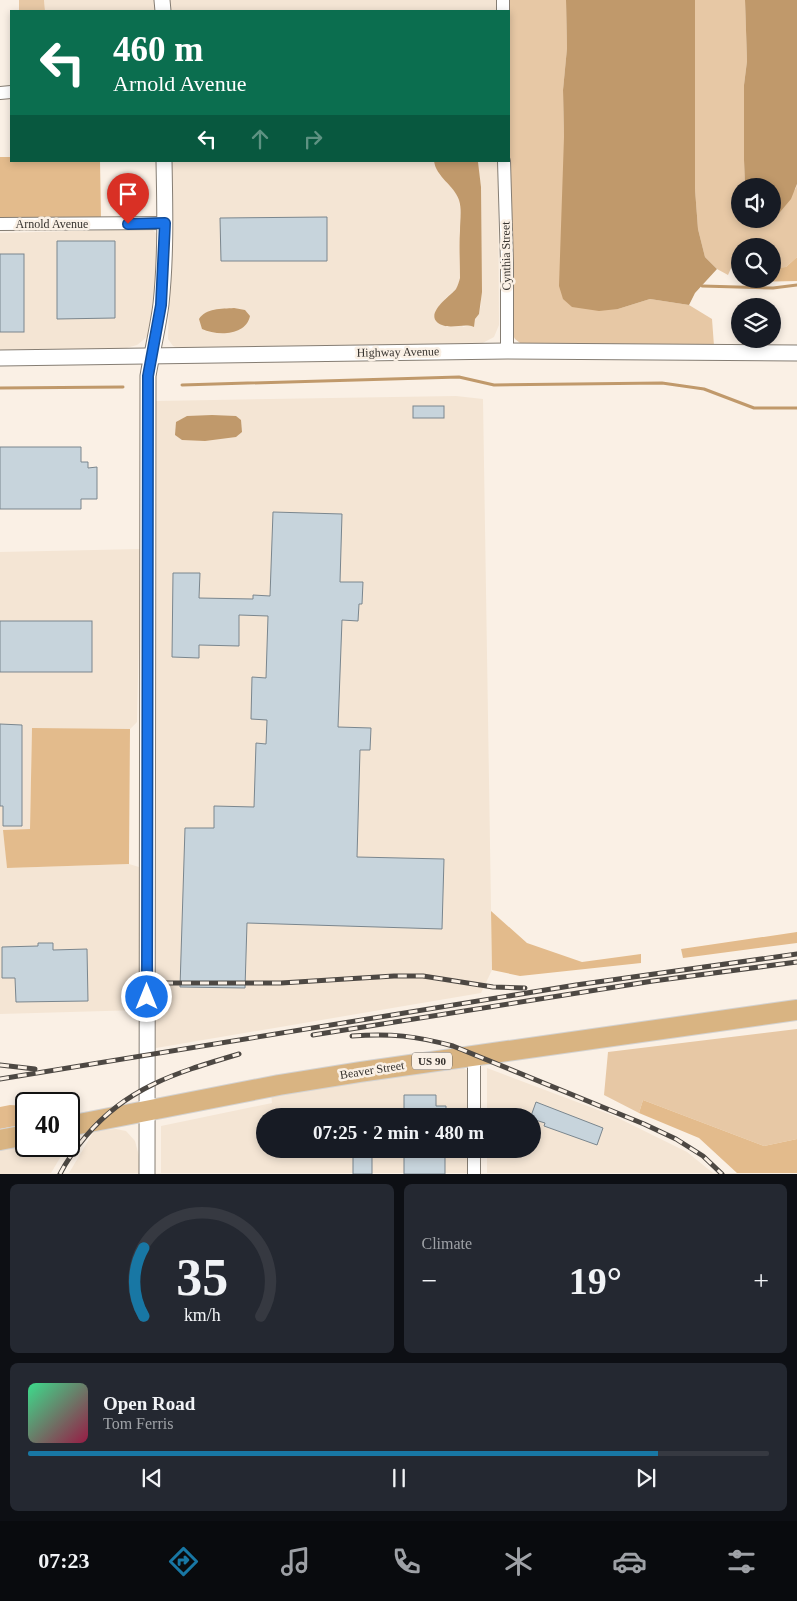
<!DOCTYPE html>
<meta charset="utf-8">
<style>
body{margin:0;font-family:Georgia,serif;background:#242831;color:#f1f3f6;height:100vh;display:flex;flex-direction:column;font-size:19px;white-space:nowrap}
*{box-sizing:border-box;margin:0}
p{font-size:16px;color:#9ea1a6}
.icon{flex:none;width:28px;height:28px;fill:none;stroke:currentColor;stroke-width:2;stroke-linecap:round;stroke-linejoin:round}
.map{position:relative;height:1174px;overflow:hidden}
.drawer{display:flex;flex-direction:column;gap:10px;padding:10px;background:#0d0f14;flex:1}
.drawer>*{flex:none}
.top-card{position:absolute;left:10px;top:10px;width:500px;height:152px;border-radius:0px;box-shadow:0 2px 8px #0003;background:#0b6e4f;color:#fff;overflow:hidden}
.buttons{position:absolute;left:731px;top:178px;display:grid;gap:10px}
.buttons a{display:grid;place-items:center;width:50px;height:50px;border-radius:50%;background:#171b24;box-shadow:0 2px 8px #0003;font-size:25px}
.speed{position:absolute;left:15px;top:1092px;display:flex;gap:10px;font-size:25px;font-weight:700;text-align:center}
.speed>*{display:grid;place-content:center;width:65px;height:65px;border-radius:50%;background:#171b24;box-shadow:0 2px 8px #0003;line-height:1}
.speed .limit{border:2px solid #111;border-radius:8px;background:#fff;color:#111}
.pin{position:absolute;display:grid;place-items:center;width:42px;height:42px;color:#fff;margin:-51px -21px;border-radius:50% 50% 50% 0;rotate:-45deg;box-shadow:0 0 5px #0007}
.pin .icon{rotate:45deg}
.me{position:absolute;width:55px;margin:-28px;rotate:0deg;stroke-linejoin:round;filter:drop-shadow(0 0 4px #0008)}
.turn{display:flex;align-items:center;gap:18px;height:105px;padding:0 20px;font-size:22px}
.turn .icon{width:65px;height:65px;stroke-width:2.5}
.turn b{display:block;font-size:35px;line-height:42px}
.lanes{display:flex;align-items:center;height:48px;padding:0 20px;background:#0003;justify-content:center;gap:25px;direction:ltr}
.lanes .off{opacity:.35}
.big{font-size:38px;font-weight:600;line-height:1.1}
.drawer .widget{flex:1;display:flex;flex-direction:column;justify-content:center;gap:8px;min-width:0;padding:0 18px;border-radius:8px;background:#242831}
.drawer .dial{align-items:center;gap:0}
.dial svg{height:130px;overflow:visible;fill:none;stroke:#363941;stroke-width:7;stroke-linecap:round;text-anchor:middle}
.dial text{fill:#f1f3f6;stroke:none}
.song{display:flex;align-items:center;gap:15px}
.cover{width:60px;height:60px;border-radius:8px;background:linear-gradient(135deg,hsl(150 70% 55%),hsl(340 70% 35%))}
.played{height:5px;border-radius:2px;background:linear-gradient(90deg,#1877a4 85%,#363941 85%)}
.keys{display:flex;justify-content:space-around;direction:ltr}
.heat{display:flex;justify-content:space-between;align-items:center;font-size:28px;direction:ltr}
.drawer .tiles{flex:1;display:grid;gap:10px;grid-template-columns:1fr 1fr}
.widget:last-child{grid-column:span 2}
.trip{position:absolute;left:256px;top:1108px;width:285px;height:50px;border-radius:25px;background:#171b24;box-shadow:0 2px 8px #0003;font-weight:600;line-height:50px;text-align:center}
.tabs{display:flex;height:80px;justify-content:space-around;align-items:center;background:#090b0e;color:#9ea1a6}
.tabs .icon{width:35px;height:35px}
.tabs .on{color:#1877a4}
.tabs b{font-size:22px;color:#f1f3f6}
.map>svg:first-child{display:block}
.built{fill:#f4e5d4}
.green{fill:#e7c8a5}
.forest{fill:#e3bb8c}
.water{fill:#c0996b}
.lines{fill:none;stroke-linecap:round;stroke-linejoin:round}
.stream{stroke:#c0996b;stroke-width:3}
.building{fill:#c7d4dc;stroke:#7a868e}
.minor-casing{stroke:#857d73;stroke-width:14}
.tertiary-casing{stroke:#857d73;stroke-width:17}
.primary-casing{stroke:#d3d2d1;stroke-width:22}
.minor{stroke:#fff;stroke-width:12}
.tertiary{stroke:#fff;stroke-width:15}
.primary{stroke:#d9b482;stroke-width:20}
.rail-casing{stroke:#4d4843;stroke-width:5}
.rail{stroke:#faf0e5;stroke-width:3;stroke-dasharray:9;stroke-linecap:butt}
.route-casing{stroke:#114b97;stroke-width:12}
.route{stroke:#1a73e8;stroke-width:9}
.labels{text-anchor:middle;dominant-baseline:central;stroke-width:5;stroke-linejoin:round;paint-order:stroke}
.shield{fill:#faf0e5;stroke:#716b65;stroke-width:1}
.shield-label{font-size:11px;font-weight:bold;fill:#36322e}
.street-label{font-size:12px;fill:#36322e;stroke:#faf0e5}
</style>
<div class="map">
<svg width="797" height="1174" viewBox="0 0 797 1174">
<rect width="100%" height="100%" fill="#faf0e5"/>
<g class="built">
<polygon points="44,0 156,0 156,11 45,11"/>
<rect x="168" y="0" width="328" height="11"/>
<polygon points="170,161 434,161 434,164 440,175 454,189 459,199 461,215 460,278 458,287 445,299 463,327 471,325 474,326 475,319 479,314 481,304 481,187 477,161 498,161 499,325 494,337 479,345 183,350 173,346 168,339 171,223"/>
<polygon points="152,229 158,235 157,283 152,325 148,336 137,345 126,348 0,352 0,233"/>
<polygon points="456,396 483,399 492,970 481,993 156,1048 154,415 156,401"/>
<polygon points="141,549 137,722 130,729 32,729 30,829 4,830 7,868 129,864 139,867 141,930 140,1010 0,1014 0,552"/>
<polygon points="459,1064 469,1072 468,1116 265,1116 265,1149 468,1149 468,1173 161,1173 161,1126 272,1103 271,1093"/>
<polygon points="487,1068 614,1116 687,1152 713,1173 487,1173 487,1149 532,1149 532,1116 487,1116"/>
<polygon points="116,1129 126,1131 135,1141 139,1156 139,1173 69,1173 94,1131"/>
<polygon points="26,1141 26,1146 67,1146 51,1173 0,1174 0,1146"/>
</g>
<g class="green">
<polygon points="19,0 44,0 45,11 19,11"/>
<polygon points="508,0 566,0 567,48 563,90 564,137 618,309 650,299 689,305 712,319 714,346 524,346 515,339 512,333"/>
<polygon points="695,0 745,0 747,61 744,85 744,160 745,186 740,186 740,219 775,218 796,188 797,184 797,257 786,267 773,268 772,246 740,246 740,259 736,257 728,275 717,269 705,257 698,229 695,189"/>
<polygon points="797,1029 797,1139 764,1146 643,1100 639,1113 604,1095 608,1052"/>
</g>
<g class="forest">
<polygon points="0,157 11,157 11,161 100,161 101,219 0,220"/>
<polygon points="797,257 797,281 756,282 743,279 772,279 773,268 786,267"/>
<polygon points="32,728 130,729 129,864 7,868 3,830 30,829"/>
<polygon points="491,911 527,943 582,962 641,954 641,963 520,976 492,970"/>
<polygon points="797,932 797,943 683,958 681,949"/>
<polygon points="643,1100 764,1146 797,1139 797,1173 737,1173 699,1138 639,1113"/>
<polygon points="10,1105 26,1106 26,1124 0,1129 0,1107"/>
</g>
<g class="water">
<polygon points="566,0 695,0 695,189 698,229 705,257 717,269 695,293 689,305 650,299 618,309 599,311 572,307 563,299 559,286 564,137 563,90 567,48"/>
<polygon points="745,0 797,0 797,184 791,199 775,218 773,218 772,186 745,186 744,160 744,85 747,61"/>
<path d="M434,161L478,162L481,187L482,292L479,314L475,319L474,327C465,323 452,329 442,325C421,316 449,297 456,289C458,285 459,282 460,278C460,262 459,246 460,231C460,220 462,210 459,200C454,185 436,177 434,161Z"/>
<path d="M234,308L245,310L250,316C246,336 217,336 202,329L199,319C206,308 221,309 234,308Z"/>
<polygon points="212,415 236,416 241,420 242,432 236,437 205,441 182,440 175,435 176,422 187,416"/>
</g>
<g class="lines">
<g class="stream">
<polyline points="702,286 773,288 797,285"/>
<polyline points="182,385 459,377 494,385 662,383 704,389 754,408 797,408"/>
<polyline points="0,388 123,387"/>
</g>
</g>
<g class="building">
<polygon points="327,217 327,261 221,261 220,218"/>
<polygon points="57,241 115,241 115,318 57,319"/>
<rect x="0" y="254" width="24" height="78"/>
<rect x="413" y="406" width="31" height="12"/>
<polygon points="0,447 81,447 81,462 88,462 88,468 97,467 97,499 81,499 81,509 0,509"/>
<polygon points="273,512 342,514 340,582 363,582 362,604 359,604 358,621 342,620 338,727 371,728 370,750 360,750 357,857 444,859 442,929 247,923 245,988 180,987 185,828 214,828 214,806 254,807 256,743 266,744 267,720 251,719 252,677 266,678 268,616 239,615 239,646 199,645 199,658 172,657 173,573 200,573 199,598 253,599 253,595 270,596"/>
<rect x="0" y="621" width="92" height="51"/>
<polygon points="0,724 22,725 22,826 3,826 3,806 0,806"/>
<polygon points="38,943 53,943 53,950 87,949 88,1001 16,1002 15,978 2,978 2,947 38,946"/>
<polygon points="404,1095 436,1095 436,1106 446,1106 446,1116 404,1116"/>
<polygon points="536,1102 603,1128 597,1145 544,1126 545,1123 532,1119 532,1116 531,1116"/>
<rect x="353" y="1149" width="19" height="25"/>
<rect x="404" y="1149" width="41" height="25"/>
</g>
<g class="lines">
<g class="minor-casing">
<g id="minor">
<polyline points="503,0 503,11"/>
<polyline points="0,93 11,92"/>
<polyline points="504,161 507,263 507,351"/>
<polyline points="0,224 165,223"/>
<polyline points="474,1055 474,1116"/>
<polyline points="474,1149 474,1174"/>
</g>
</g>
<g class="tertiary-casing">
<g id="tertiary">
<polyline points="162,0 163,11"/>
<polyline points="0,358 507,351 797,353"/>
<path d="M147,1174L148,376C152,352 158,328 161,304C166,257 165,209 164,161"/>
</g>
</g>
<g class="primary-casing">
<g id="primary">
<polyline points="69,1126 279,1085 360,1072 797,1010"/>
<polyline points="0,1140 26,1135"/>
</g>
</g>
<use href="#minor" class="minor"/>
<use href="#tertiary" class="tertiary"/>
<use href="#primary" class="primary"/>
<g class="rail-casing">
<g id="rail">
<polyline points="164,983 281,983 394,976 423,976 493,987 525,988"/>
<polyline points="313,1035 653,981 797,962"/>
<path d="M352,1036C391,1033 416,1036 453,1046L644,1124L676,1139L703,1156L722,1174"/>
<polyline points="0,1065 35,1069"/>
<polyline points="0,1079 576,985 797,954"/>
<path d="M60,1174C67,1160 76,1148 86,1136C128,1086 179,1072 239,1054"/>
</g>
</g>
<use href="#rail" class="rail"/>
</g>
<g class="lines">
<g class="route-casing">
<polyline id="route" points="128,224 165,223 161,305 148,376 147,997"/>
</g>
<use href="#route" class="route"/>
</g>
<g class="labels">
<rect class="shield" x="412" y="1052.5" width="40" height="17" rx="4"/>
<g class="shield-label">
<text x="432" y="1061">US 90</text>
</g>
<g class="street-label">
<text x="52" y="224">Arnold Avenue</text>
<text transform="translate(506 256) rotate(-91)">Cynthia Street</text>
<text transform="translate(398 352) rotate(-1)">Highway Avenue</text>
<text transform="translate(372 1070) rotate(-9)">Beaver Street</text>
</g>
</g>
</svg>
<div class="buttons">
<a><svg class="icon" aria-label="sound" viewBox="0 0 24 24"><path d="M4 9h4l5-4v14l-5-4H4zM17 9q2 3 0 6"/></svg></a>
<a><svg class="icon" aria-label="search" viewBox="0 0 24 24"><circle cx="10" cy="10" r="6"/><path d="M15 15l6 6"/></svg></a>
<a><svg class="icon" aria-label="layers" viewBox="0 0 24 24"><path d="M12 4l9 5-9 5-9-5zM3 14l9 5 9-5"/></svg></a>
</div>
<div class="speed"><div class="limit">40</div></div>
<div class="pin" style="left:128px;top:224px;background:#d93025"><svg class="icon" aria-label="arrive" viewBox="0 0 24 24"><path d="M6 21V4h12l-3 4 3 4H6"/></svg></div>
<svg class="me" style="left:147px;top:997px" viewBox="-20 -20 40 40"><circle r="17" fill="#1a73e8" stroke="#fff" stroke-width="3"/><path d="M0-11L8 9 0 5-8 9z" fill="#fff"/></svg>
<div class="trip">07:25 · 2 min · 480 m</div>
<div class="top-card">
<div class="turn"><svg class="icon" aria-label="left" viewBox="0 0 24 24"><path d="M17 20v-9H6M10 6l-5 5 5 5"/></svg><div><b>460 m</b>Arnold Avenue</div></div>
<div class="lanes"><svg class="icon" aria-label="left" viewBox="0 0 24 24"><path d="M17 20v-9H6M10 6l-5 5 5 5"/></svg><svg class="icon off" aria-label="ahead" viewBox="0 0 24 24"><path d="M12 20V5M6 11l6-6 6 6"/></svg><svg class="icon off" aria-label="right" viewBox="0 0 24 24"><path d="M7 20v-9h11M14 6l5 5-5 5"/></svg></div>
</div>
</div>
<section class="drawer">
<div class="tiles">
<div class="widget dial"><svg viewBox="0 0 100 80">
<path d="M14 69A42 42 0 1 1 86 69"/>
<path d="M14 69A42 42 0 0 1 14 27" stroke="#1877a4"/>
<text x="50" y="56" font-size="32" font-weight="700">35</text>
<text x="50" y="72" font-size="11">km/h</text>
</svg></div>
<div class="widget"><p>Climate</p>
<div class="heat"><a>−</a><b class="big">19°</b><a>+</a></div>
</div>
<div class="widget">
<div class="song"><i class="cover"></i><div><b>Open Road</b><p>Tom Ferris</p></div></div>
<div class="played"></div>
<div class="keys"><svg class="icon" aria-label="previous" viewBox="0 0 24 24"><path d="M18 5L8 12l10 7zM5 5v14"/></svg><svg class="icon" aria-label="pause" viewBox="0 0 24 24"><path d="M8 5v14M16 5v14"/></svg><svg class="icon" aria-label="next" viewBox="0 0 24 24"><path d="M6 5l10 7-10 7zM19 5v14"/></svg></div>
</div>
</div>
</section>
<nav class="tabs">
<b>07:23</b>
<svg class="icon on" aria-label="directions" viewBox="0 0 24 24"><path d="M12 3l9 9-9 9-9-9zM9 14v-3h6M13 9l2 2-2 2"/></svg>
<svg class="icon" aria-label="music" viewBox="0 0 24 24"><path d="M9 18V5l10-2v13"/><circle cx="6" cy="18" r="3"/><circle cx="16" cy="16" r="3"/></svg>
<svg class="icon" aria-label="phone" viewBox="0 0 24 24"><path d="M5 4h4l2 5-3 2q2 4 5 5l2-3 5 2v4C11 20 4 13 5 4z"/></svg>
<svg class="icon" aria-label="climate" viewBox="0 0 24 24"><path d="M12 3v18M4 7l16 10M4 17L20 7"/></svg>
<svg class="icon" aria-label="car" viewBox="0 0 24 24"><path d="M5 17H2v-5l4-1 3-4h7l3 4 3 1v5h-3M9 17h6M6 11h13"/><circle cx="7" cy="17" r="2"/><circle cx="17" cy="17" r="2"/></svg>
<svg class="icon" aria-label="filters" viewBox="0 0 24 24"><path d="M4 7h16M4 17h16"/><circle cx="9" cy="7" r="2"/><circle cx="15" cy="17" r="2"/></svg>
</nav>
